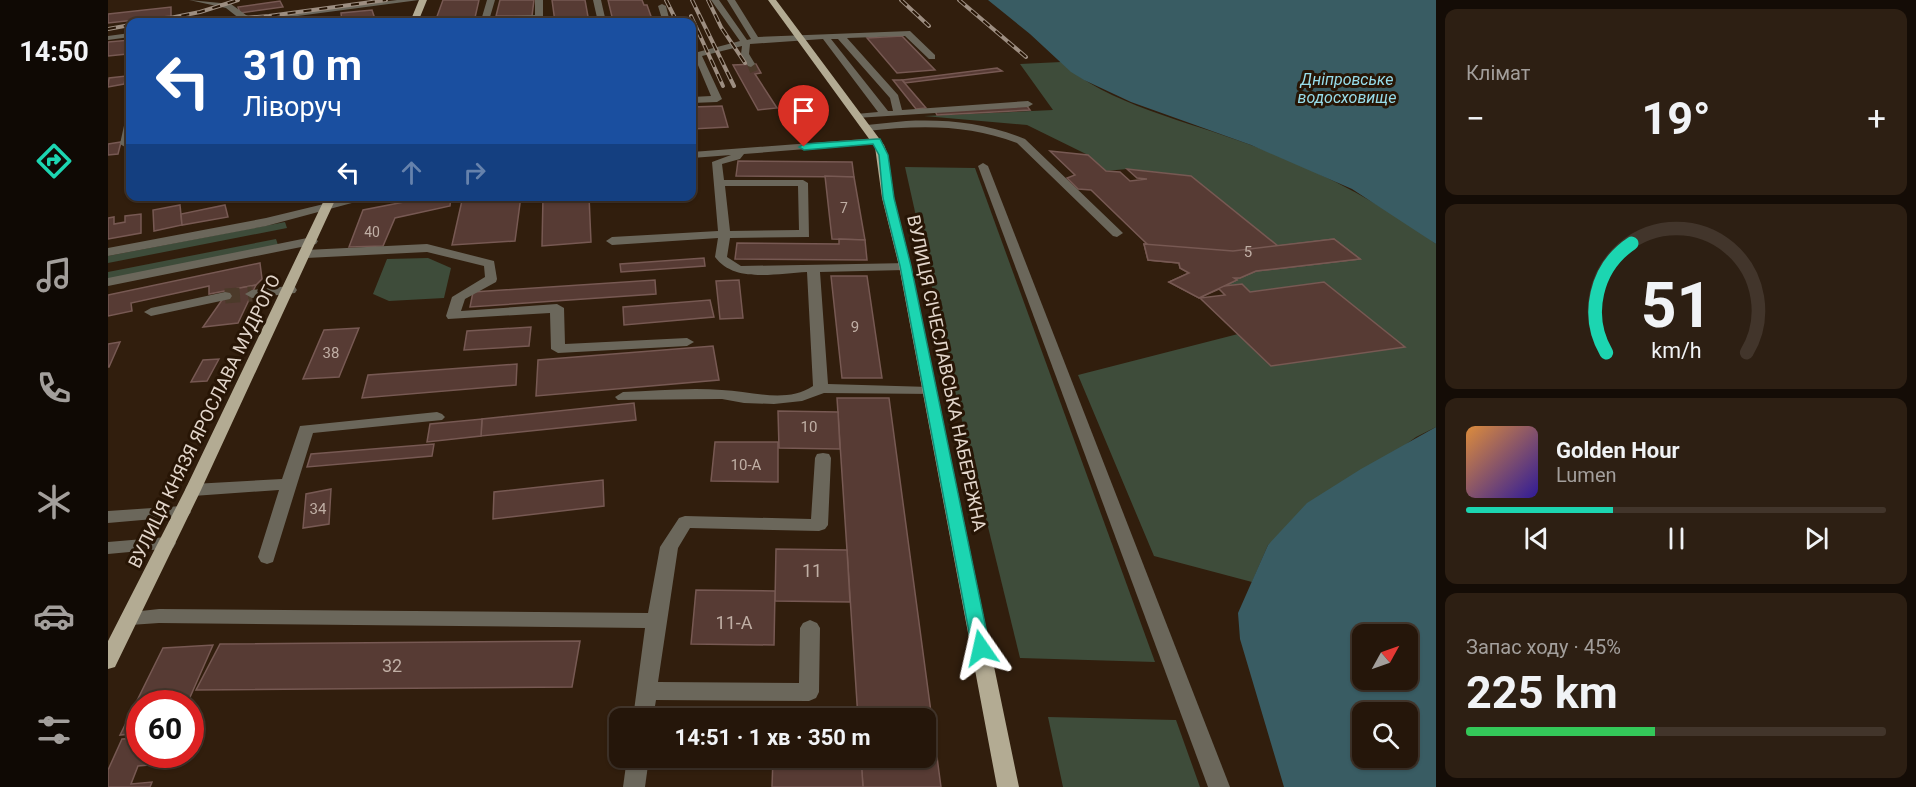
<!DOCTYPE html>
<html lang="uk">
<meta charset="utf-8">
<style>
body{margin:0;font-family:Roboto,sans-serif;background:#2d1f13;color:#f1f3f6;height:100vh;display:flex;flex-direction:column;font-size:22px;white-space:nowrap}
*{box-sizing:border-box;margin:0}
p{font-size:20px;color:#a39f9c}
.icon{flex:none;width:33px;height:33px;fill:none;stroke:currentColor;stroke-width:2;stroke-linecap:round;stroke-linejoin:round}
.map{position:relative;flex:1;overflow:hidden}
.drawer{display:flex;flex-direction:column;gap:9px;padding:9px;background:#140c06;width:480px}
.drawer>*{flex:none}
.guide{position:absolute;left:18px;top:18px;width:570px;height:183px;border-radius:12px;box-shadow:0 2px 4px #0004,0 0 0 2px #42352b;background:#1a4fa0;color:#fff;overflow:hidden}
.needle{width:39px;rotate:50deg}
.tools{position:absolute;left:1244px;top:624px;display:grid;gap:12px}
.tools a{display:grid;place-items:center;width:66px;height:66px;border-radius:12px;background:#25160a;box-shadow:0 2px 4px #0004,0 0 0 2px #42352b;font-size:30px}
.speed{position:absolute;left:18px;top:690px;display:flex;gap:12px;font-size:30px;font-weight:700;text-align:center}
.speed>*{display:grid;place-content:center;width:78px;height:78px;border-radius:50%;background:#25160a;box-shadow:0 2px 4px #0004,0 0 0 2px #42352b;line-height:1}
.speed .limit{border:9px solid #d22;background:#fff;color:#111}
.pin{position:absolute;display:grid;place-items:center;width:51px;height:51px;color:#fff;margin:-62px -26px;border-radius:50% 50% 50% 0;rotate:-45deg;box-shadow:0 0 6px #0007}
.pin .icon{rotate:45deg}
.me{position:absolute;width:66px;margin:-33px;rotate:349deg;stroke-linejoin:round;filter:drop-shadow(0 0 4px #0008)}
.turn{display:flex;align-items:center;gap:21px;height:126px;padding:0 18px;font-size:27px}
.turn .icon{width:78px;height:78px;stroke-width:2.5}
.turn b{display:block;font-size:42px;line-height:51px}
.lanes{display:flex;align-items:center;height:57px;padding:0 18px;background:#0003;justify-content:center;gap:30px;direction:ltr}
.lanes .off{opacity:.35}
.big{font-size:45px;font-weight:700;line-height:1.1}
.drawer .tile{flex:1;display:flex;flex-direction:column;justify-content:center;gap:9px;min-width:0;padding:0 21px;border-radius:12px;background:#2d1f13}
.drawer .dial{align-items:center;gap:0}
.dial svg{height:156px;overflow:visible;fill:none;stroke:#42352b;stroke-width:7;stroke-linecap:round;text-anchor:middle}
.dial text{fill:#f1f3f6;stroke:none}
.song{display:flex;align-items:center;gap:18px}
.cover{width:72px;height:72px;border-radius:9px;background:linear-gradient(135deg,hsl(30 70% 55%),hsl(250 70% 35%))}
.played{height:6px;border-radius:3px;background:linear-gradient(90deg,#1cd5b1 35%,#42352b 35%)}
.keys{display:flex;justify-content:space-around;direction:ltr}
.heat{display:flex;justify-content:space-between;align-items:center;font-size:33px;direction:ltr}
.charge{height:9px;border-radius:4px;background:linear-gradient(90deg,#34c759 45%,#42352b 0)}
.trip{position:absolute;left:501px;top:708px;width:327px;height:60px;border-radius:12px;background:#25160a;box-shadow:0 2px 4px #0004,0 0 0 2px #42352b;font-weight:700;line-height:60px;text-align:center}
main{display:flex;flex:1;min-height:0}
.tab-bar{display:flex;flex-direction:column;width:108px;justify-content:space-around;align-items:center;background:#0f0904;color:#a39f9c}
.tab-bar .icon{width:42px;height:42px}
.tab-bar .current{color:#1cd5b1}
.tab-bar b{font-size:27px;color:#f1f3f6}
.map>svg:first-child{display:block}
.green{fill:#3e4c3a}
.water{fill:#395c63;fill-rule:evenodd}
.building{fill:#573b34;stroke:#775953;stroke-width:1.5}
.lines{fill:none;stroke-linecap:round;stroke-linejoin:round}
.minor-tunnel-far1{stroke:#4c3a2a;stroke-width:8;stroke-dasharray:8 4.5;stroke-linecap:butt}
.minor-tunnel{stroke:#4c3a2a;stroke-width:15;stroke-dasharray:15 8;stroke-linecap:butt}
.minor{fill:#6b675b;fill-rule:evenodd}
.major{fill:#b3ab93;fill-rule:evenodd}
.rail-casing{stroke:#9d8e81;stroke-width:4}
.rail{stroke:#271505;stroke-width:2;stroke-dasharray:8;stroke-linecap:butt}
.route{fill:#1cd5b1;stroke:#128a73;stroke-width:1.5}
.labels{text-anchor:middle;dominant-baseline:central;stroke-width:6;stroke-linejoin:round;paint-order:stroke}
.far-number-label{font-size:14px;fill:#c0afa5}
.number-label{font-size:15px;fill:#c0afa5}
.far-water-label{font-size:16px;font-style:italic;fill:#98ddeb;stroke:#271505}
.street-label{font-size:18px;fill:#e3d6cb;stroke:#271505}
.near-number-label{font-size:18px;fill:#c0afa5}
</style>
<main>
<nav class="tab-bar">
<b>14:50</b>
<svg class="icon current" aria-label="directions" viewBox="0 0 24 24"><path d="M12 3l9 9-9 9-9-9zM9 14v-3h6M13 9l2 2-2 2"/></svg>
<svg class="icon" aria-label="music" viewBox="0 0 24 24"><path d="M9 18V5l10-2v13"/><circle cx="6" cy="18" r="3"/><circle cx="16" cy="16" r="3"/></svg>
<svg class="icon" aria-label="phone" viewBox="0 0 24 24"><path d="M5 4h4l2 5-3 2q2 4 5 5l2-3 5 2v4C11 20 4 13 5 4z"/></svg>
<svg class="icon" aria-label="climate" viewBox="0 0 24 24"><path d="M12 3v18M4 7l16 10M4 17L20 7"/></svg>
<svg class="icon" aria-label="car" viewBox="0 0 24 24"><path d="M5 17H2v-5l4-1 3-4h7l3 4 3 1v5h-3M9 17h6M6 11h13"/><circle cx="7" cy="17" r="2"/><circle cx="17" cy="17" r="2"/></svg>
<svg class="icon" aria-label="filters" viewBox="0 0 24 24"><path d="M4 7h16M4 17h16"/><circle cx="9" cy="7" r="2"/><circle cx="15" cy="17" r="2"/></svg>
</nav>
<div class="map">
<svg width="1328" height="787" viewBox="0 0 1328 787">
<rect width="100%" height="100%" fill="#311e0d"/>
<g class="green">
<path d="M953,62C998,104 1082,122 1140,144C1207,169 1271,201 1328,244V427L1308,437L1160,545L1144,582L1046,556L970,375L1130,334L1163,366L1296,347L1216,282L1142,292L1133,284L1116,286L1128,280L1126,278H1132L1148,271L1251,259L1226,239L1170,246L1083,176L1019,169L998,171L980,155L919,125L816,116L945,110L912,64Z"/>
<polygon points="797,167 867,168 1047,662 912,658 850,404"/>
<polygon points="177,222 179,228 0,263 0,256"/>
<polygon points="168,239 170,245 0,279 0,272"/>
<polygon points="320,258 343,268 336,298 281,301 265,294 279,259"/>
<polygon points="940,717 1068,720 1092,787 955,787"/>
</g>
<g class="water">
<polygon points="880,0 1328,0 1328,244 1244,189 1143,145 1023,102 976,80 963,72 922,34"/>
<path d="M1328,427V787H1176L1132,639L1130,613L1160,545L1199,503L1253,469ZM1254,634H1299V680H1254ZM1254,712H1299V758H1254Z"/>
</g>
<g class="building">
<polygon points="335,0 371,0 366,22 327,22"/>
<polygon points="392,0 426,0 424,16 388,16"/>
<polygon points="444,0 477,0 481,22 447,22"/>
<polygon points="500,0 534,0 536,5 539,5 544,19 505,21"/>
<polygon points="172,1 175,7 132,13 130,7"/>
<polygon points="63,7 63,16 0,23 0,14"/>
<polygon points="264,10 268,22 234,22 233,13"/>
<polygon points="794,36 827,70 789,73 759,38"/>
<polygon points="22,40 19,54 0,56 0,42"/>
<polygon points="648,64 653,73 647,74 669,108 650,110 625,65"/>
<polygon points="889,68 894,71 797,83 794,80"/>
<polygon points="18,76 16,84 0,87 1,78"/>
<polygon points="785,80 794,80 818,108 808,109"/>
<polygon points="614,106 620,127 584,129 584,107"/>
<polygon points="919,106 922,110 829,115 827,111"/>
<polygon points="13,142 10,154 0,155 0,144"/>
<polygon points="942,151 980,155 998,171 1012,172 1022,181 1039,179 1029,178 1019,169 1083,176 1170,246 1226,239 1252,259 1148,271 1132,278 1126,278 1129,280 1116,286 1134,284 1142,292 1216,282 1297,347 1163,366 1092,298 1117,295 1111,289 1091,298 1061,282 1081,273 1072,268 1071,263 1040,260 1036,244 1039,244 983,190 970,189 959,178 967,175"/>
<polygon points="630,161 744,162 746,177 628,176"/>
<polygon points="717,176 746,177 757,240 724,239"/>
<polygon points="327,196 343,196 342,206 287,218 275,246 241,247 255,210"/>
<polygon points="355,196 413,196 407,241 344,245"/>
<polygon points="435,196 481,196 483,242 434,246"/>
<polygon points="72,205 74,225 46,231 45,210"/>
<polygon points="117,205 120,217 74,225 73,214"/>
<polygon points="33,214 33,233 0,239 0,218 6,217 6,224 17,222 17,216"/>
<polygon points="731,239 757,240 759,260 627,259 629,243 731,244"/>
<polygon points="1226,239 1252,259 1148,271 1132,278 1126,278 1129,280 1091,298 1061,282 1081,273 1072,268 1071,263 1040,260 1036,244 1125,251"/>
<polygon points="596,258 597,266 513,272 512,264"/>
<polygon points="152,263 154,279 148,285 101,294 101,286 23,303 24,311 0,316 0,295"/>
<polygon points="723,276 759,276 774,378 734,378"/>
<polygon points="547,280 548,294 362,307 365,292"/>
<polygon points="631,280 635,318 612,319 608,281"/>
<polygon points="148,285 130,323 95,327 121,290"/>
<polygon points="602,300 606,317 516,325 515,307"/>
<polygon points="423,327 421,346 356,350 359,331"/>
<polygon points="251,328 231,377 195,379 216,330"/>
<polygon points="12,342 1,367 0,367 0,344"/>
<polygon points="605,346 611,380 428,396 430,360"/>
<polygon points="111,359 99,381 83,382 95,360"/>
<polygon points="409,364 408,385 254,398 260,375"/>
<polygon points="729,398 781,398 833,787 755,787 753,758 818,758 818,718 750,718"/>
<polygon points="526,403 528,420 373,436 374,419"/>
<polygon points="670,411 730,412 732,449 671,448"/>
<polygon points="374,419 373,436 319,442 322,424"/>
<polygon points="607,442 670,442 670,482 603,481"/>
<polygon points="326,444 324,456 199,467 203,454"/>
<polygon points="495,480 496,506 385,519 386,492"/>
<polygon points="223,489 221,524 195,528 198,494"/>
<polygon points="668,549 739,550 742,602 667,601"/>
<polygon points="588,590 667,591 666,645 583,644"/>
<polygon points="472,641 464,687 88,690 112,644"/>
<polygon points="105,645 79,704 32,704 32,733 12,735 55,648"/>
<polygon points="32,738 32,754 77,754 74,762 30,766 23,784 44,782 42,787 0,787 0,770 14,739"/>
<polygon points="665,758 753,758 755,787 664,787"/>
</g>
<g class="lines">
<g class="minor-tunnel-far1">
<polyline points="327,22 366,20"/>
<polyline points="643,64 647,74"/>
</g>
<polyline class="minor-tunnel" points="117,296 144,294"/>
<g class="minor">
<polygon points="81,0 123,4 138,15 145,18 289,0 311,0 145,22 132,19 118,8"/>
<polygon points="379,0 387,0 382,17 427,15 427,0 435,0 435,22 427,22 427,19 363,22 363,18 374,17"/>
<polygon points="485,0 493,0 498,22 490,22"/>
<path d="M603,0H611L639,40L643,39L619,0H627L650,37L802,31L827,55V59H821L797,36L739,38L790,95L794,110L920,101L925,104L920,107L748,118V114L770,112L715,39L642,44L641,54L647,64L643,67L640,66L633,54L634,46L594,56L614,99L609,102L584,103V97L603,96L587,58H584V50L590,52L632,41ZM723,39H730L782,98L785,111H780Z"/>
<polygon points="554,4 558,6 562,22 526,22 530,20 554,19 550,6"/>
<polygon points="306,20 327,20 331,22 302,22"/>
<polygon points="22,33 22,37 0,40 0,36"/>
<polygon points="22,118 22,146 17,147 12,144 17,121"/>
<path d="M798,121C839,119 878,123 917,139L1015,233L1009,237L1005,236L909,143C860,124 811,125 759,131L754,128L759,125Z"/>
<path d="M769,138L774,141L773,143L636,154L632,159L614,164L616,180H695L700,183L701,237L622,238L619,257L633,266L801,263L803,266L801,269L797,270L712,272L720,384L822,387L827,388L829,391L827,394L716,393L694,401L666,404L636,403L614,399L510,400L507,397L515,392C547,391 581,387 614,390C643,391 678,404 705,386L699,272C670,273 627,284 607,257L610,238L504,245L498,241L504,237L610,231L604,162L623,155L584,158V152ZM617,186H690L691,230L622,231Z"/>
<polygon points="875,163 880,166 1122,787 1100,787 870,166"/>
<polygon points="249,196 270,196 158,226 0,256 0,248 158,218"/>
<polygon points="204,237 210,241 208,244 0,286 0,278"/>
<polygon points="319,244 386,261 389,279 388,282 357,299 353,311 449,304 456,308 457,344 579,338 586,342 579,346 450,353 443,349 442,313 340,319 338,316 344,297 377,277 376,266 319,252 198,258 192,254 198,250"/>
<polygon points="182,286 187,287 189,290 187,293 144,298 137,294 144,290"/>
<polygon points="117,292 122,293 124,296 122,299 43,316 36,312 43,308"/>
<polygon points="329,412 334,414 337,417 334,420 205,433 165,562 159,564 153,562 150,557 171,490 85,496 79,494 77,490 79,486 85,484 174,479 192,426"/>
<polygon points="715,453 721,454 723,458 720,525 717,529 711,531 582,528 570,548 550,682 691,683 692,628 695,623 702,620 709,623 712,628 711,692 708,698 701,701 548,700 545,718 525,718 537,628 51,623 22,625 15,623 12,618 15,613 51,609 540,613 552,547 571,518 577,516 703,519 707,458 709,454"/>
<polygon points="74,506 80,508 83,512 80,516 0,523 0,511"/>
<polygon points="59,537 65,538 68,543 65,548 0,554 0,542"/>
<polygon points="519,758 541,758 537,787 515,787"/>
</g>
<g class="major">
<polygon points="311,0 319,0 310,22 302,22"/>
<polygon points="660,0 668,0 776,145 780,155 786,198 803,266 911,787 889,787 791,266 774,198 767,147"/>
<polygon points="218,196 229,196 93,490 7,667 0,669 0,641 77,490"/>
</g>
<g class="rail-casing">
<g id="rail">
<polyline points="558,0 569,22"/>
<polyline points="584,0 626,86"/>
<polyline points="600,0 613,27 637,63"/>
<polyline points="793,0 821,26"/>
<polyline points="851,0 918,57"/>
<polyline points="583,16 615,86"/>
<polyline points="179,21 233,18"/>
<polyline points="42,22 92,12 130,0"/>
<polyline points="69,22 92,20"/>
<polyline points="84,22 161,16 278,0"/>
<polyline points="0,29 22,25"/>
</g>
</g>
<use href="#rail" class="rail"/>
</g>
<polygon class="route" points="769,139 772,139 780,155 786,198 803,266 882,648 879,653 873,655 866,653 864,648 792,266 775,198 771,155 765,144 696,150 691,147 696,144"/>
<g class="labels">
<g class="far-number-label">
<text x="736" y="208">7</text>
<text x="264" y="232">40</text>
</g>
<g class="number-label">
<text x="1140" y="252">5</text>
<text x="747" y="327">9</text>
<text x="223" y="353">38</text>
<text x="701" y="427">10</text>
<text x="638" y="465">10-А</text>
<text x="210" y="509">34</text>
</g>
<g class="far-water-label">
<text x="1239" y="79">Дніпровське<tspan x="1239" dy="18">водосховище</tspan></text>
</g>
<g class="street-label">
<text transform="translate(839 373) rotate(78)">ВУЛИЦЯ СІЧЕСЛАВСЬКА НАБЕРЕЖНА</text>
<text transform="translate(96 421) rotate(-64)">ВУЛИЦЯ КНЯЗЯ ЯРОСЛАВА МУДРОГО</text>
</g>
<g class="near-number-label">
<text x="704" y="570">11</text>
<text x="626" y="622">11-А</text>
<text x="284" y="665">32</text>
</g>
</g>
</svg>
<div class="tools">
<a><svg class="needle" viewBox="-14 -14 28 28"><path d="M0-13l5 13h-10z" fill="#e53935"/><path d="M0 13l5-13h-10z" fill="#a39f9c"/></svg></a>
<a><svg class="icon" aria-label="search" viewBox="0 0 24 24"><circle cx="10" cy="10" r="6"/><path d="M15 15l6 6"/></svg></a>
</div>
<div class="speed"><div class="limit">60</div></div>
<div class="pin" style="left:696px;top:147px;background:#d93025"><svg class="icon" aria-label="arrive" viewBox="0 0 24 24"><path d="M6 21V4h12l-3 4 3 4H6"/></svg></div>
<svg class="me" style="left:873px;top:648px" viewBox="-20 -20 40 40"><path d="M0-17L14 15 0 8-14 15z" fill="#1cd5b1" stroke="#fff" stroke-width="4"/></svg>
<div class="trip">14:51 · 1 хв · 350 m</div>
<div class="guide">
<div class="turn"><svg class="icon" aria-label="left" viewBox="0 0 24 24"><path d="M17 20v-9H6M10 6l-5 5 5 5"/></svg><div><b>310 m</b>Ліворуч</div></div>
<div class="lanes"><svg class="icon" aria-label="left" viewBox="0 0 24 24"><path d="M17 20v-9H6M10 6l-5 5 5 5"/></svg><svg class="icon off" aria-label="ahead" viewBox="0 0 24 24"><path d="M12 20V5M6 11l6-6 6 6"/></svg><svg class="icon off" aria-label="right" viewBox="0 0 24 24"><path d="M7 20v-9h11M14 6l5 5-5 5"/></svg></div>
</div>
</div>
<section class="drawer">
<div class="tile"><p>Клімат</p>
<div class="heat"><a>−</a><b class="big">19°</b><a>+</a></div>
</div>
<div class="tile dial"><svg viewBox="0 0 100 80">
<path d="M14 69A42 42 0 1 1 86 69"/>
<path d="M14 69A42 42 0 0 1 27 13" stroke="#1cd5b1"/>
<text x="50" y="56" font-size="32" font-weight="700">51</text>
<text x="50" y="72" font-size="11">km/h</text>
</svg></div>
<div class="tile">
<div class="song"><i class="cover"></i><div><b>Golden Hour</b><p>Lumen</p></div></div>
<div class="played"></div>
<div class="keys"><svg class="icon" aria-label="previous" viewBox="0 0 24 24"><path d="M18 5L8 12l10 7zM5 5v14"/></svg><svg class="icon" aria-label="pause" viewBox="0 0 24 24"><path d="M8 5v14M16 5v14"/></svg><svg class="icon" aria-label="next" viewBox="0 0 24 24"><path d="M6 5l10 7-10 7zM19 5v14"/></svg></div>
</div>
<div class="tile"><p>Запас ходу · 45%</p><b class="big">225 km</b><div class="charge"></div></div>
</section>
</main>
